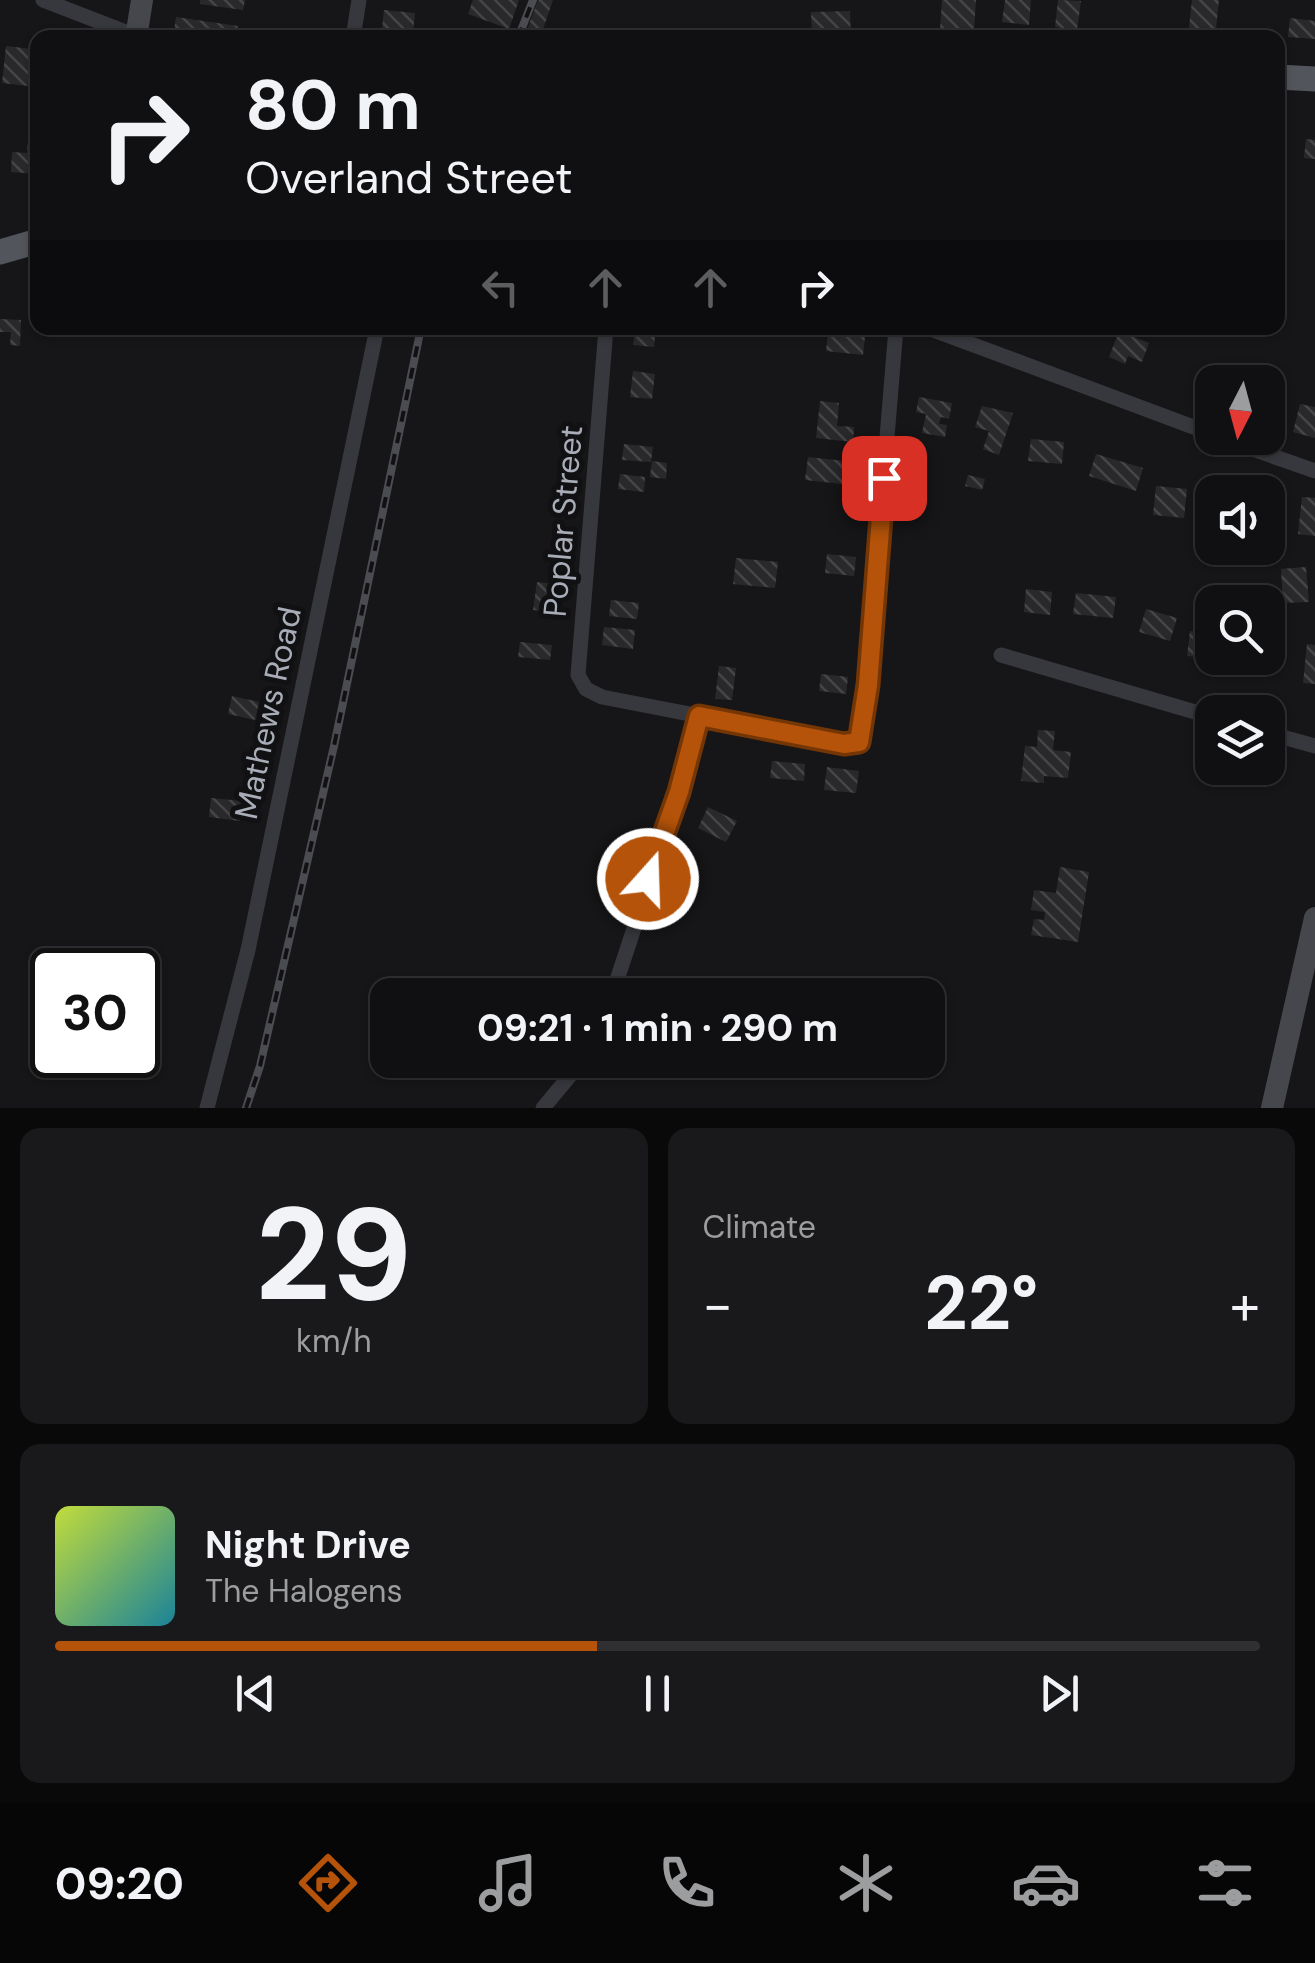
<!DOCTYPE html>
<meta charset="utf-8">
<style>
body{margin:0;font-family:"DM Sans",sans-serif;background:#19191b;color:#f1f3f6;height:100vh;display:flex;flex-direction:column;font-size:38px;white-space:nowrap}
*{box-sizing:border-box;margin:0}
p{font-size:32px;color:#9c9d9f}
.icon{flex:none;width:55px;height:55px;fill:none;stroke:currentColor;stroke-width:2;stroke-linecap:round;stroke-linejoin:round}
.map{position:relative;height:1108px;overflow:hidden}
.panel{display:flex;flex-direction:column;gap:20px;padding:20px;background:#09090a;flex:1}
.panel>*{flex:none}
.banner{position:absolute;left:30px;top:30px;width:1255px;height:305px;border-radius:20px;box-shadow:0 2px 8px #0004,0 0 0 2px #303032;background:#101012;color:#f1f3f6;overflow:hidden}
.needle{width:65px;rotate:186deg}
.controls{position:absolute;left:1195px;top:365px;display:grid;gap:20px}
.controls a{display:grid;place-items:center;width:90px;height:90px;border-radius:20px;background:#101012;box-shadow:0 2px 8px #0004,0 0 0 2px #303032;font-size:50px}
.speed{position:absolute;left:30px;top:948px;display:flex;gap:20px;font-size:50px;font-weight:700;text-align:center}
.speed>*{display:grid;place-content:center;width:130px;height:130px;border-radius:50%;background:#101012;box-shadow:0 2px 8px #0004,0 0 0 2px #303032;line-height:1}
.speed .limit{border:5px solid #111;border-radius:15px;background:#fff;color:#111}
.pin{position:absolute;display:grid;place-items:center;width:85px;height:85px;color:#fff;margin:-42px;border-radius:20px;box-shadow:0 5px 15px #0006}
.me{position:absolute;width:110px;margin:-55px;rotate:20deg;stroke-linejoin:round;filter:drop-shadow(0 0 8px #0008)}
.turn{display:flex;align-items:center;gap:35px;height:210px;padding:0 50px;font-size:45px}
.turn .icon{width:130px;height:130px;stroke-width:2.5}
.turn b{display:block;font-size:70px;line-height:85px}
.lanes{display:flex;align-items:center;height:95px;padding:0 50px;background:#0003;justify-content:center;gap:50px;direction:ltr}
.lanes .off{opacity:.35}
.big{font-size:75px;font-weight:700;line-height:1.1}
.panel .widget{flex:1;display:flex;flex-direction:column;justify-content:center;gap:15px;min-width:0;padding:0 35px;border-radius:20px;background:#19191b}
.panel .dial{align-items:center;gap:0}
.dial b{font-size:130px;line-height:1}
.song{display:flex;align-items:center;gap:30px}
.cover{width:120px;height:120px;border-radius:15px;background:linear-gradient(135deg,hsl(70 70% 55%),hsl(190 70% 35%))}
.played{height:10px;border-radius:5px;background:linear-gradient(90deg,#b45309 45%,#303032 45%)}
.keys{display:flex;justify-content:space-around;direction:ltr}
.heat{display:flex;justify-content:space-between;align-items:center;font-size:55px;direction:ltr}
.panel .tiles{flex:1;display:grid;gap:20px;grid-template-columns:1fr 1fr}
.widget:last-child{grid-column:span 2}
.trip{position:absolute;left:370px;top:978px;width:575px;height:100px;border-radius:20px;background:#101012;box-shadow:0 2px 8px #0004,0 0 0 2px #303032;font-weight:700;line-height:100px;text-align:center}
.dock{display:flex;height:160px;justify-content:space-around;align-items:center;background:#060607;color:#9c9d9f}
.dock .icon{width:70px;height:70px}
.dock .active{color:#b45309}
.dock b{font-size:45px;color:#f1f3f6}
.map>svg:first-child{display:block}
.building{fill:url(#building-back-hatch)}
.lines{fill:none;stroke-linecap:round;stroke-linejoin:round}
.street{stroke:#37383d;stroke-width:15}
.secondary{stroke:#45474d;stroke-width:22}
.primary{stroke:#53555c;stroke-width:25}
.rail-casing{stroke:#4a4c52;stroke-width:8}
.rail{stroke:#111113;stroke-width:4;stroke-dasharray:11;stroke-linecap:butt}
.route-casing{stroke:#753606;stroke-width:25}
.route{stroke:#b45309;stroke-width:18}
.labels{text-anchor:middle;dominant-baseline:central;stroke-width:10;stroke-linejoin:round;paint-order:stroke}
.street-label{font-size:32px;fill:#a8adb8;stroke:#111113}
</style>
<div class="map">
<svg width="1315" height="1108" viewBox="0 0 1315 1108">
<defs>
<pattern id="building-back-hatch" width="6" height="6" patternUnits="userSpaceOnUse" patternTransform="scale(2.5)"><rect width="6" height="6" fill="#29292c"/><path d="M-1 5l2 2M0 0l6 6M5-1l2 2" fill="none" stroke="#454548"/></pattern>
</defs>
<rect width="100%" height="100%" fill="#161618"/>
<g class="building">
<polygon points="200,0 245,0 243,10 200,4"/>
<polygon points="473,0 519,0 509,29 468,14"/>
<polygon points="538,0 553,0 540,38 524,38"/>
<polygon points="942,0 976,0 974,30 940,29"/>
<polygon points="1005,0 1031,0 1029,25 1002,22"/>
<polygon points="1058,0 1081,1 1077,30 1055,27"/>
<polygon points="1192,0 1219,0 1215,38 1188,36"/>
<polygon points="384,10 415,13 413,33 382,29"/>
<polygon points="850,11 851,38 812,38 811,12"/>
<polygon points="176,17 238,26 236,38 173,38"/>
<polygon points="1290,18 1315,21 1315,39 1288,37"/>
<polygon points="6,46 32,49 28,86 2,83"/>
<polygon points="30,111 38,111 38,174 11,172 12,152 27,153"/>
<polygon points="1306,139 1315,140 1315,159 1304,158"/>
<polygon points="0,319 21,320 20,346 10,345 11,332 0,332"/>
<polygon points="635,328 656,328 654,347 633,345"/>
<polygon points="1119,331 1149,343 1142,362 1128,356 1125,364 1109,357"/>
<polygon points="828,333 865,337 863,355 826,351"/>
<polygon points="633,371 655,374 652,399 630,397"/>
<polygon points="1223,372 1251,382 1219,382"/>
<polygon points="919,397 952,403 949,419 941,417 939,424 947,425 945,437 922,433 926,414 916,412"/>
<polygon points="820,401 839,403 837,426 854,427 853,442 816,438"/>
<polygon points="1300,404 1315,407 1315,438 1293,432"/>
<polygon points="982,406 1013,413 999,455 983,449 989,431 975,427"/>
<polygon points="1031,439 1064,442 1062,464 1028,461"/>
<polygon points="624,444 653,447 651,462 622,460"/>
<polygon points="1096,454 1143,468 1136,491 1089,476"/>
<polygon points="808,457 845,461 842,484 805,480"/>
<polygon points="652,461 667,463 666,479 650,477"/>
<polygon points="620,474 645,477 644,492 618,489"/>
<polygon points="968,475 985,479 982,490 965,486"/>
<polygon points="1156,486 1187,489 1184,518 1153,515"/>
<polygon points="1302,497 1315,498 1315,536 1298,534"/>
<polygon points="827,554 856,557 854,576 825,573"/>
<polygon points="736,558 778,562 775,588 733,584"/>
<polygon points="1306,567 1309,602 1283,603 1281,569"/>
<polygon points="537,582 554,584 551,612 533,610"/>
<polygon points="1026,589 1052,592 1050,615 1024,612"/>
<polygon points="1076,593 1116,597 1113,618 1073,614"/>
<polygon points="611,600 639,603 637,619 609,616"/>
<polygon points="1146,609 1177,618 1170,641 1139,632"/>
<polygon points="604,627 635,630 633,649 602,645"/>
<polygon points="1190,631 1212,633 1212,658 1187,656"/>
<polygon points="520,642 552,645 550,660 518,657"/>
<polygon points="1307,644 1315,645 1315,684 1303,683"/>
<polygon points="1234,658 1265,658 1261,674 1232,667"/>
<polygon points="719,666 736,668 732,700 715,699"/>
<polygon points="821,674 848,677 846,694 819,691"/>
<polygon points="232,696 259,702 255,720 228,714"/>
<polygon points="1038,730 1055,731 1053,750 1071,752 1068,778 1044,776 1044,783 1021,781 1025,746 1037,747"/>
<polygon points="772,761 805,764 804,781 770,778"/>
<polygon points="827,767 859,771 856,793 824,790"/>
<polygon points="211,798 242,801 240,821 209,817"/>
<polygon points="708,807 737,821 726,842 698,828"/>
<polygon points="1060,867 1089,872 1078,942 1031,935 1034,919 1044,920 1045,912 1031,910 1034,890 1056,893"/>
</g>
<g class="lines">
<g class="street">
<polyline points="43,0 136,36"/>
<polyline points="353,38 359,0"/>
<polyline points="606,328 578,675 586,689 602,697 844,744 859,743 863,728 896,328"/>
<polyline points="928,328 1212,434"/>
<polyline points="1221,438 1315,471"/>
<polyline points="1001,655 1212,717"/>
<polyline points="1268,733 1315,746"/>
<polyline points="612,995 679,792 699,716"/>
<polyline points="207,1108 248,950 377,328"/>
<polyline points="543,1108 583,1060"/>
</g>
<g class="secondary">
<polyline points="136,38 142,0"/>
<polyline points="1272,1108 1315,918"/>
</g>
<g class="primary">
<polyline points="1278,77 1315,79"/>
<polyline points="0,252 38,241"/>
</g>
<g class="rail-casing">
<g id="rail">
<polyline points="518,38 533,0"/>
<polyline points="246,1108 260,1066 334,746 421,328"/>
</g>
</g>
<use href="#rail" class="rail"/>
</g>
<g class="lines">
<g class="route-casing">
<polyline id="route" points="648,879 679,792 699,716 844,744 859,742 868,685 884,478"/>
</g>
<use href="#route" class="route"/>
</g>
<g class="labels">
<g class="street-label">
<text transform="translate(563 521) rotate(-85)">Poplar Street</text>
<text transform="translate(268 713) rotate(-78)">Mathews Road</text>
</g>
</g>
</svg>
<div class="controls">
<a><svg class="needle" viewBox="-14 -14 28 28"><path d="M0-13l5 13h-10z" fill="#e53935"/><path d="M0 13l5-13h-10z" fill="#9c9d9f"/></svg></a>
<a><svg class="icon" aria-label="sound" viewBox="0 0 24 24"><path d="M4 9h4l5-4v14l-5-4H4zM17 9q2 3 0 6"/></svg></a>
<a><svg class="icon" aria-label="search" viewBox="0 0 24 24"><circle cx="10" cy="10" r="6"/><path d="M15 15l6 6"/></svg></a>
<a><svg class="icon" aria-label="layers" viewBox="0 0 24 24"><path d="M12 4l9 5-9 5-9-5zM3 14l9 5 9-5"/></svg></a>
</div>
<div class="speed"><div class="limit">30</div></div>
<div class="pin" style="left:884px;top:478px;background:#d93025"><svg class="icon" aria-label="arrive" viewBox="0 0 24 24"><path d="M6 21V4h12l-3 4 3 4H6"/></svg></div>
<svg class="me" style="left:648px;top:879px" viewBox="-20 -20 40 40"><circle r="17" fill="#b45309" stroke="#fff" stroke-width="3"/><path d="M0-11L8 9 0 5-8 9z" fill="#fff"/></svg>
<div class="trip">09:21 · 1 min · 290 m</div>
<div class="banner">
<div class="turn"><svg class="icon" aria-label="right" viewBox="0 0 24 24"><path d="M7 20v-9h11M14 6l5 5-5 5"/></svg><div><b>80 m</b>Overland Street</div></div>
<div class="lanes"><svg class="icon off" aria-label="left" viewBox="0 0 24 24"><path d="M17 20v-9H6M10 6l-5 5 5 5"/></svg><svg class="icon off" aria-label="ahead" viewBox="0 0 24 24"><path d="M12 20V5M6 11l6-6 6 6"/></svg><svg class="icon off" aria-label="ahead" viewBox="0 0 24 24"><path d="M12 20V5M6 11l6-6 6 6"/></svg><svg class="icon" aria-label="right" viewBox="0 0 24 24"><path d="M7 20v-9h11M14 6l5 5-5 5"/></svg></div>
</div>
</div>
<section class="panel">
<div class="tiles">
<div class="widget dial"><b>29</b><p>km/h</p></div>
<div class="widget"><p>Climate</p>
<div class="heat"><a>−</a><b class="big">22°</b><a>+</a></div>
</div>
<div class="widget">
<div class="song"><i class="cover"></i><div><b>Night Drive</b><p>The Halogens</p></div></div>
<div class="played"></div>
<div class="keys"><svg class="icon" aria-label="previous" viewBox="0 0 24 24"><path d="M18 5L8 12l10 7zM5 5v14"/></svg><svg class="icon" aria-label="pause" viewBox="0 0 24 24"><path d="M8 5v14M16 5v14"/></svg><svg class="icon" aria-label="next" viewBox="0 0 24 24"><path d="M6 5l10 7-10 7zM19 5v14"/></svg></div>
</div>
</div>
</section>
<nav class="dock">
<b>09:20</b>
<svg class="icon active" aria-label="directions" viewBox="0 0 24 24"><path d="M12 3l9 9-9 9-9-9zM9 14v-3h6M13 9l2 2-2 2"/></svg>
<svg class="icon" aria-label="music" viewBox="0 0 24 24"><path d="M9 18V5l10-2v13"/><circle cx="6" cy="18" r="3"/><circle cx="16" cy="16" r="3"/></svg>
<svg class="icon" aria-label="phone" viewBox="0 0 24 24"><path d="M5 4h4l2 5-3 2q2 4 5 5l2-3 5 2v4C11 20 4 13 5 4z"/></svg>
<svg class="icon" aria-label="climate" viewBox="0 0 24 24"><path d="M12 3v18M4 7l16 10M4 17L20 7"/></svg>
<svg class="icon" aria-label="car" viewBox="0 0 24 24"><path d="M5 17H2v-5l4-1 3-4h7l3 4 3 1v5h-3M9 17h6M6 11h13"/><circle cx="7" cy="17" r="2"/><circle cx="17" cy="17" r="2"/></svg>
<svg class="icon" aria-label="filters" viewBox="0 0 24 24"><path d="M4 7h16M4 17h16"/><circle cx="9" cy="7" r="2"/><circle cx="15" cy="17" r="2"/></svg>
</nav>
